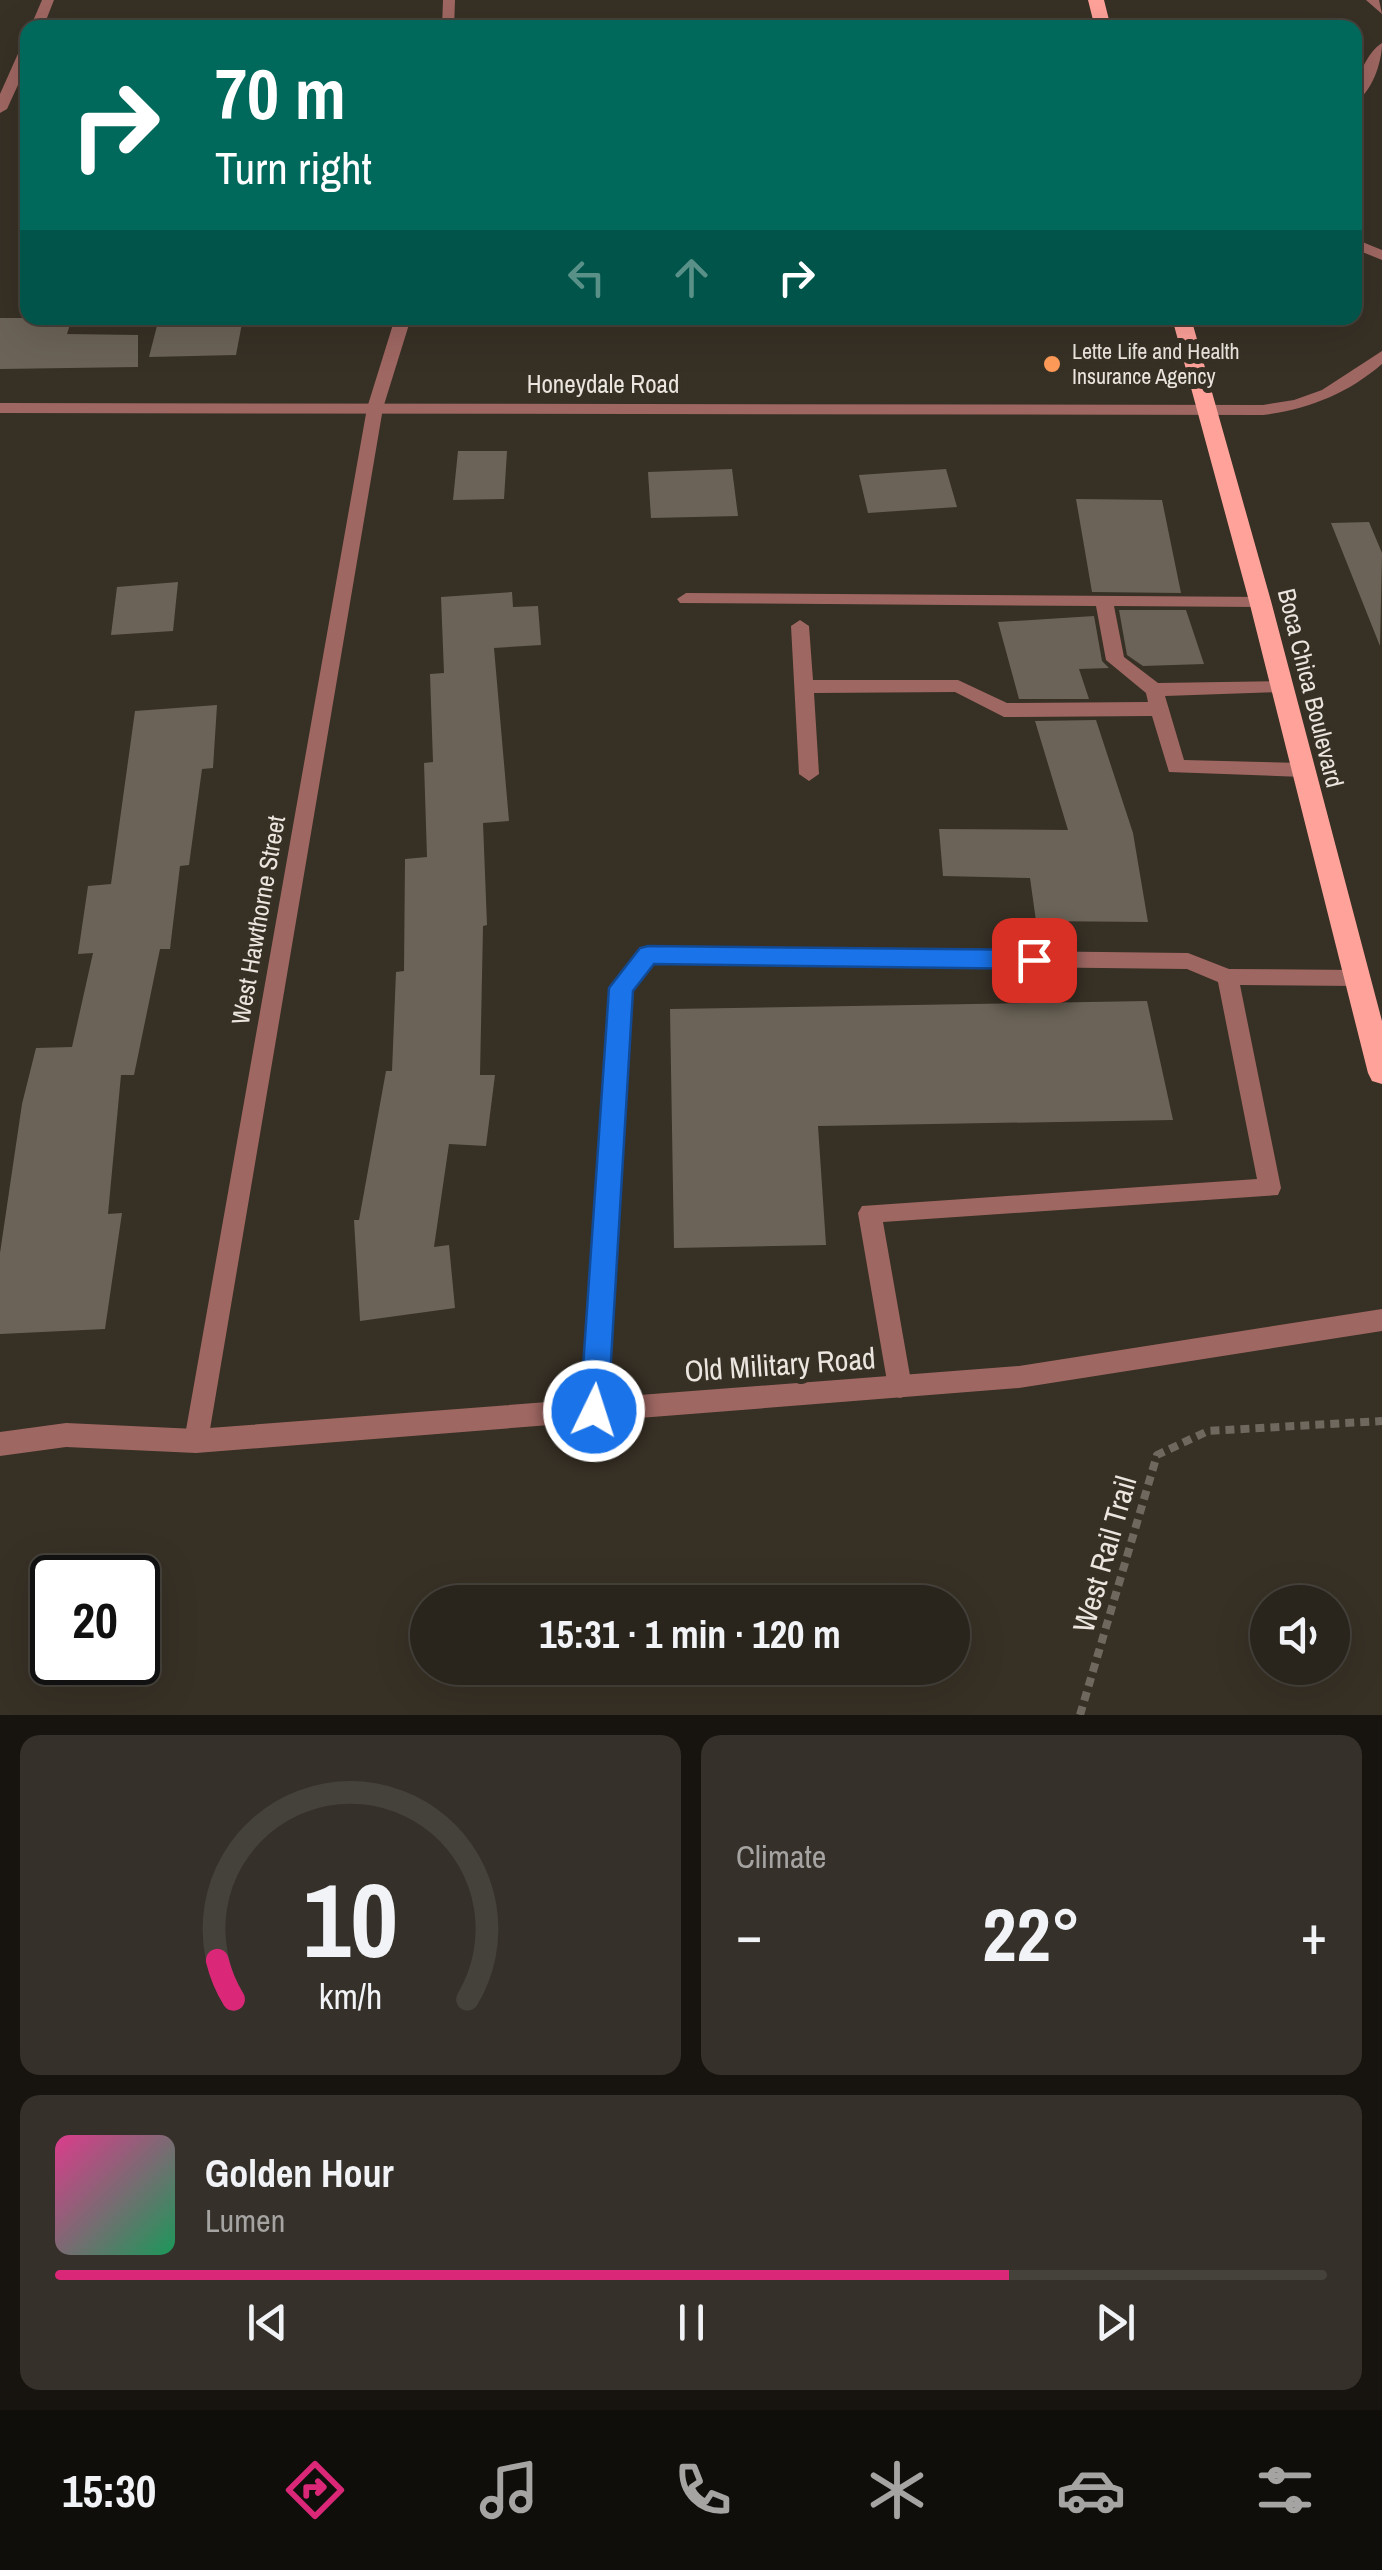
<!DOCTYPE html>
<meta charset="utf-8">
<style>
body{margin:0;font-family:"Archivo Narrow",sans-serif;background:#353029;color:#f1f3f6;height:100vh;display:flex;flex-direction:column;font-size:38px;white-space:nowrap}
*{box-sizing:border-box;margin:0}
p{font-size:32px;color:#a5a4a3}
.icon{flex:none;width:55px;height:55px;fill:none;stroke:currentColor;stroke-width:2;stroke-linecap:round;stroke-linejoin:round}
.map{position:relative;height:1715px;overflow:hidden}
.details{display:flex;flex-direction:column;gap:20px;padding:20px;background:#17140f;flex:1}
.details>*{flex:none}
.guide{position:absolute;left:20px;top:20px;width:1342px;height:305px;border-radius:20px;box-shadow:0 10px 40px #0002,0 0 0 2px #45413b;background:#00695c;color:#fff;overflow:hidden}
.controls{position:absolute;left:1250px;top:1585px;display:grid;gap:20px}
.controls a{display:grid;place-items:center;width:100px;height:100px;border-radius:50%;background:#29241c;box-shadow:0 10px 40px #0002,0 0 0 2px #45413b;font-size:50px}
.speed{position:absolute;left:30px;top:1555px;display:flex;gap:20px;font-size:50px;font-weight:700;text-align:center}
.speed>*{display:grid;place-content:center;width:130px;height:130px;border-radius:50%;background:#29241c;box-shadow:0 10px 40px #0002,0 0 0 2px #45413b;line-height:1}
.speed .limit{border:5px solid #111;border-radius:15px;background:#fff;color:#111}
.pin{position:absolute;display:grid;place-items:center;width:85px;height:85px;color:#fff;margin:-42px;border-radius:20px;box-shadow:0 5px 15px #0006}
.me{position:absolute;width:110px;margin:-55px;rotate:4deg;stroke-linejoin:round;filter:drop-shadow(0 0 8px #0008)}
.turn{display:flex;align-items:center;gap:35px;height:210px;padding:0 30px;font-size:45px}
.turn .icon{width:130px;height:130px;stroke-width:2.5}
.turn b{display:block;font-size:70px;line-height:85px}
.lanes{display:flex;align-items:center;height:95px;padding:0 30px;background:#0003;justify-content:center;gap:50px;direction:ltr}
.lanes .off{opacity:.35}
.big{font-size:75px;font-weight:700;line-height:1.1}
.details .widget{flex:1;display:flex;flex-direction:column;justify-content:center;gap:15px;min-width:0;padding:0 35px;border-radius:20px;background:#353029}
.details .dial{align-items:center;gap:0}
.dial svg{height:260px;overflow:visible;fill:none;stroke:#45413b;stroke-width:7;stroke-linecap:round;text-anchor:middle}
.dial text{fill:#f1f3f6;stroke:none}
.song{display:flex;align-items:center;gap:30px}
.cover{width:120px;height:120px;border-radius:15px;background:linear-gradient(135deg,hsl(330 70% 55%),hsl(150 70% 35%))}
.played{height:10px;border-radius:5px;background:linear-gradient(90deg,#db2777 75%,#45413b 75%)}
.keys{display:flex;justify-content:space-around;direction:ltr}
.heat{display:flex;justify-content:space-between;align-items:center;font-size:55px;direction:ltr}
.details .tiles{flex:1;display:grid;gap:20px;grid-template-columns:1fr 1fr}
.widget:last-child{grid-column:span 2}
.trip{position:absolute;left:410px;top:1585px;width:560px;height:100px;border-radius:50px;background:#29241c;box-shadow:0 10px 40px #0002,0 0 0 2px #45413b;font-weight:700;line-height:100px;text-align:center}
.menu{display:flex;height:160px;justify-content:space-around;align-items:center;background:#100e0b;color:#a5a4a3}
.menu .icon{width:70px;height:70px}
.menu .on{color:#db2777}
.menu b{font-size:45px;color:#f1f3f6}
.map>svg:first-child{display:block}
.building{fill:#6b6357}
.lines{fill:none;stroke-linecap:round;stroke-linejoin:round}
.path{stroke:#6f685e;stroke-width:8;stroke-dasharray:9 6;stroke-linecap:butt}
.service{fill:#9f6762;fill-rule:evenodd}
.minor{fill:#9f6762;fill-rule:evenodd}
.tertiary{fill:#9f6762;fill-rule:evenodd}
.primary{fill:#ffa29a;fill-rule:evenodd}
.route{fill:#1a73e8;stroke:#114b97;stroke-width:2.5}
.poi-dot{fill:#fe9b59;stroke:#373025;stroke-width:4}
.labels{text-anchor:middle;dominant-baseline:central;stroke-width:10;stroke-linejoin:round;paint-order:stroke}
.far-poi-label{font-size:22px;fill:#eae5de;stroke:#373025;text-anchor:start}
.street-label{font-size:25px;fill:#eae5de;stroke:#373025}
.near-street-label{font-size:30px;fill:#eae5de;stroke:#373025}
</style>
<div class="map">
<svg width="1382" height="1715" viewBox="0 0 1382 1715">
<rect width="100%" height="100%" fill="#373025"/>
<g class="building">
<polygon points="0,318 72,318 67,334 138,335 138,367 0,369"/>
<polygon points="159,318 243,318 236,355 149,357"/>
<polygon points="458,451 507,451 504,499 453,500"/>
<polygon points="732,469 738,516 651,518 648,472"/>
<polygon points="946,469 957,507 868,513 859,475"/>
<polygon points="1076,499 1162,500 1181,593 1092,592"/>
<polygon points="1369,522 1382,553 1380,646 1331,523"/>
<polygon points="178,582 173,631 111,635 117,587"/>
<polygon points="512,592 513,607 538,606 541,645 494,648 509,821 483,823 487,925 483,926 480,1075 495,1075 486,1146 449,1144 434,1247 449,1245 455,1308 360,1321 354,1220 359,1220 386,1071 392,1071 396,972 404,971 405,859 427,857 424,763 433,762 430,674 444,673 441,597"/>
<polygon points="1119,610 1186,610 1204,664 1143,666 1127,655"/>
<polygon points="1094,616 1102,661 1109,668 1079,669 1089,699 1019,699 998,622"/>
<polygon points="217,705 213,768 202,769 189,865 180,866 170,949 160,949 134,1075 121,1075 108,1214 122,1213 105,1329 0,1334 0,1253 22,1104 36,1048 72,1047 93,953 78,954 88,886 111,884 135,711"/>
<polygon points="1096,720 1133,833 1148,922 1036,921 1030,878 943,876 939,829 1068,830 1035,721"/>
<polygon points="1147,1001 1173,1120 818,1126 826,1245 674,1248 670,1009"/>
</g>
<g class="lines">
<polyline class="path" points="1080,1715 1157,1455 1208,1431 1382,1421"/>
<g class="service">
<polygon points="1366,0 1379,0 1382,14"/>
<path d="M1382,43C1382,62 1372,92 1355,102C1355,82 1365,54 1382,43Z"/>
<polygon points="1355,239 1382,250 1382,260 1355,249"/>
<polygon points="686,593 1266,597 1269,601 1260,607 1114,606 1124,657 1158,683 1289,681 1291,686 1289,691 1282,692 1165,696 1184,760 1303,763 1313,770 1303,777 1169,772 1152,716 1004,717 955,692 814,693 819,774 809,781 799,774 791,626 800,620 809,626 813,680 958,680 1007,703 1148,702 1146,693 1106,660 1096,606 680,603 677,599"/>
<polygon points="648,947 1188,953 1229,969 1357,970 1364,972 1368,978 1364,984 1357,986 1240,985 1281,1188 1278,1195 883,1222 912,1387 909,1395 900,1398 891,1395 888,1387 858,1213 862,1206 1257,1179 1218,982 1187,969 653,963 631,990 606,1411 603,1419 594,1423 585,1419 582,1411 610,988 641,949"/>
</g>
<g class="minor">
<polygon points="42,0 54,0 43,28 30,28"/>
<polygon points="443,0 455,0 454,28 442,28"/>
<polygon points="28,43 28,63 7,109 0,113 0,94 21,47"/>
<polygon points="395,318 411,318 383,408 208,1441 205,1449 196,1453 187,1449 184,1441 367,408"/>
</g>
<g class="tertiary">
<path d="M1382,351V364C1347,394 1309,409 1263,415L0,413V403L1263,405L1294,400L1322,390Z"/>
<polygon points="1382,1309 1382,1331 1019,1388 196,1453 66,1447 0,1456 0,1432 66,1423 196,1429 1019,1366"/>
</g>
<g class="primary">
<polygon points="1088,0 1104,0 1111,28 1095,28"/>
<polygon points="1172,318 1191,318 1271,601 1382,1021 1382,1084 1372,1081 1368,1073 1249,601"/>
</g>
</g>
<polygon class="route" points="648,946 1034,950 1046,960 1034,969 654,964 633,991 608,1411 604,1420 594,1424 584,1420 580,1411 609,988 640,948"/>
<circle class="poi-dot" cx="1052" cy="364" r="10"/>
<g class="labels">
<g class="far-poi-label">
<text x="1072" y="351">Lette Life and Health<tspan x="1072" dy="25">Insurance Agency</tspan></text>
</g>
<g class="street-label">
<text x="603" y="384">Honeydale Road</text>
<text transform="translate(1311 688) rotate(76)">Boca Chica Boulevard</text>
<text transform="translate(258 920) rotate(-80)">West Hawthorne Street</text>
</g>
<g class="near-street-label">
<text transform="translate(780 1364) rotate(-4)">Old Military Road</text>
<text transform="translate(1104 1554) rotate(-74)">West Rail Trail</text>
</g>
</g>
</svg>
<div class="controls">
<a><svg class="icon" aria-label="sound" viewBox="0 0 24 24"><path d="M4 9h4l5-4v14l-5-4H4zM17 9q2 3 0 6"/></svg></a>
</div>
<div class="speed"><div class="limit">20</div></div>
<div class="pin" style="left:1034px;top:960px;background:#d93025"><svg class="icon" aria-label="arrive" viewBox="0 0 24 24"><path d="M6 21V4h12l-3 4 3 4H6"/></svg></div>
<svg class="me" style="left:594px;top:1411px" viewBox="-20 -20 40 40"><circle r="17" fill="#1a73e8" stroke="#fff" stroke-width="3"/><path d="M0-11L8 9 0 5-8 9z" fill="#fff"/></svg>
<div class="trip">15:31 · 1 min · 120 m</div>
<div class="guide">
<div class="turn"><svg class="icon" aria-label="right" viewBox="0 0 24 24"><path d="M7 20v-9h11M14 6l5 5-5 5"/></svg><div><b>70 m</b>Turn right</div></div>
<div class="lanes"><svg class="icon off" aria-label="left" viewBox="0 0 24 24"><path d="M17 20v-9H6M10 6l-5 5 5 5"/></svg><svg class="icon off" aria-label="ahead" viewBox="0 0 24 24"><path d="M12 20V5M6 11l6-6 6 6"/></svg><svg class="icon" aria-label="right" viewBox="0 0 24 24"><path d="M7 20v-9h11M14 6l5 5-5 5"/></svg></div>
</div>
</div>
<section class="details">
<div class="tiles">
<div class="widget dial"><svg viewBox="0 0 100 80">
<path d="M14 69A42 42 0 1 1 86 69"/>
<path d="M14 69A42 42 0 0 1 9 57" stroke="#db2777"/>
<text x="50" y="56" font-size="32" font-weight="700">10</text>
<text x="50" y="72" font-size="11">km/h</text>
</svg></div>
<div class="widget"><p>Climate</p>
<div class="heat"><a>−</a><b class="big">22°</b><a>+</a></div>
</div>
<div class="widget">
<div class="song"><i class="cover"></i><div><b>Golden Hour</b><p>Lumen</p></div></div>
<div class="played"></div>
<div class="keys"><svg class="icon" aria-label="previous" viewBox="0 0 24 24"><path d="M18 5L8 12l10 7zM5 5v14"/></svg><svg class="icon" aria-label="pause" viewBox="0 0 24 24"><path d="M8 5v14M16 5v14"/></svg><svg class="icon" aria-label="next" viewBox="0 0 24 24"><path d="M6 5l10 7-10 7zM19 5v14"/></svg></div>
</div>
</div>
</section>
<nav class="menu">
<b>15:30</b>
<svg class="icon on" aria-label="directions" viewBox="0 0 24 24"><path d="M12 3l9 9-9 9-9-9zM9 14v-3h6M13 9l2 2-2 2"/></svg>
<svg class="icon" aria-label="music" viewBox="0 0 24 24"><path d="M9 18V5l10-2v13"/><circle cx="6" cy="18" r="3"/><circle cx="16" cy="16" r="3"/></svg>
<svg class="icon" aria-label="phone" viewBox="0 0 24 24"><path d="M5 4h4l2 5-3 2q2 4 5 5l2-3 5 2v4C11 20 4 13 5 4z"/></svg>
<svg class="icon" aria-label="climate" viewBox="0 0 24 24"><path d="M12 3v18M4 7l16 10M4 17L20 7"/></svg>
<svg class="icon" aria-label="car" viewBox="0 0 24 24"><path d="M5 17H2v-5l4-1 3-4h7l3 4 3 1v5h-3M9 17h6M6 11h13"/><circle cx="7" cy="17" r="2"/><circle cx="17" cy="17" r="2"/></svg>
<svg class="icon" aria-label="filters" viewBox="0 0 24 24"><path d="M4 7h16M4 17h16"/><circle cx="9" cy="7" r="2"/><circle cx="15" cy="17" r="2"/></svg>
</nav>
